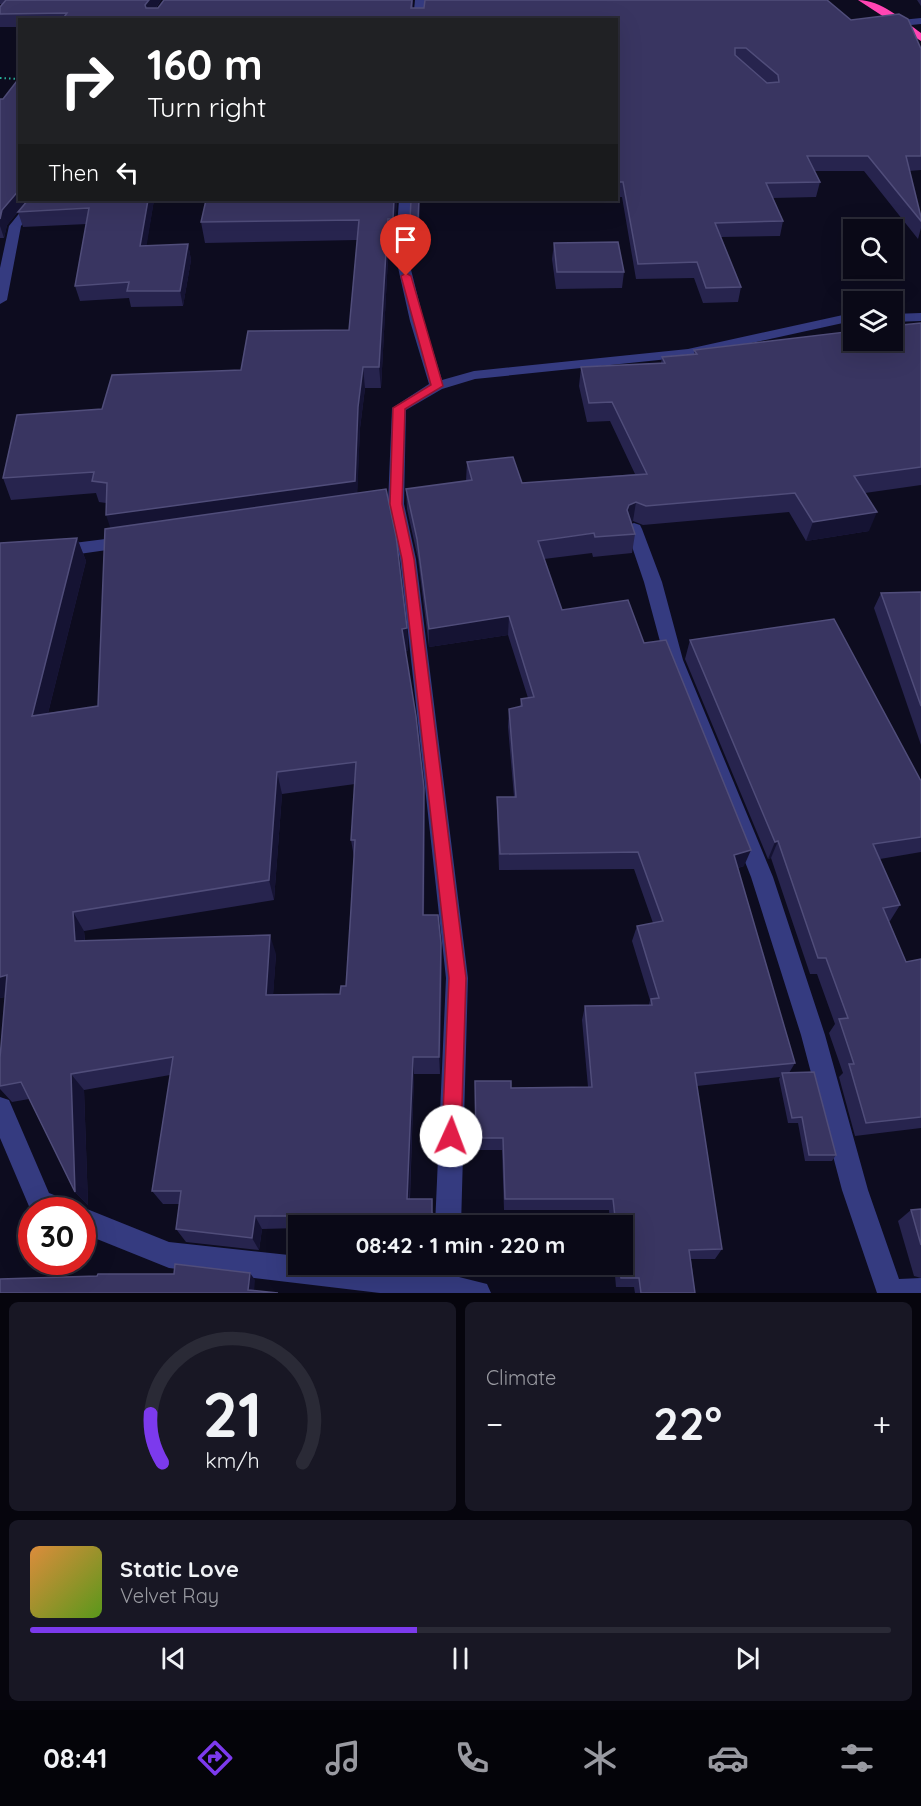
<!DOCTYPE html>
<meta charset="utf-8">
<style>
body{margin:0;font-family:Quicksand,sans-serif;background:#181724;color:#f1f3f6;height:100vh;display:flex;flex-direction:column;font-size:22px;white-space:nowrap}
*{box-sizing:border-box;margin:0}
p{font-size:20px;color:#999aa1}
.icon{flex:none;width:33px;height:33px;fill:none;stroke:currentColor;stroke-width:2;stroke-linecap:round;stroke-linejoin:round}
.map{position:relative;height:1293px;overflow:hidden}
.drawer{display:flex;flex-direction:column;gap:9px;padding:9px;background:#06050d;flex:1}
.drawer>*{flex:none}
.hud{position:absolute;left:18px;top:18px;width:600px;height:183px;border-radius:0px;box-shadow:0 6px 24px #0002,0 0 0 2px #2a2a36;background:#202124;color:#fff;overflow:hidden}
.fabs{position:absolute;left:843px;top:219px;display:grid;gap:12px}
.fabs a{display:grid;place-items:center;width:60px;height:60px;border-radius:0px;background:#0a0917;box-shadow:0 6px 24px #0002,0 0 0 2px #2a2a36;font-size:30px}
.speed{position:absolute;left:18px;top:1197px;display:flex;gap:12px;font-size:30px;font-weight:700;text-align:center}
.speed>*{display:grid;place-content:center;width:78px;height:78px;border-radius:50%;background:#0a0917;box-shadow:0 6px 24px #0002,0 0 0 2px #2a2a36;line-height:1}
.speed .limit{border:9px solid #d22;background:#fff;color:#111}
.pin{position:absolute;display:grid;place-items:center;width:51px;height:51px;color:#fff;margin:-62px -26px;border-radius:50% 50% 50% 0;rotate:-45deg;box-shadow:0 0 6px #0007}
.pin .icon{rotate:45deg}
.me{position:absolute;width:66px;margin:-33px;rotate:2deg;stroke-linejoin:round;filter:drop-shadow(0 0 4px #0008)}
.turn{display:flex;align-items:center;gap:21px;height:126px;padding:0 30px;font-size:27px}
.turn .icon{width:78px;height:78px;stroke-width:2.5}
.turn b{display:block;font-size:42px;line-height:51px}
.then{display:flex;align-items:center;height:57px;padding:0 30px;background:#0003;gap:12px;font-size:22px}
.big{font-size:45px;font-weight:800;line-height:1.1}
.drawer .card{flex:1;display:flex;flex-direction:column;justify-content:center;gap:9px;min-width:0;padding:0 21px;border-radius:9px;background:#181724}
.drawer .dial{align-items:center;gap:0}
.dial svg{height:156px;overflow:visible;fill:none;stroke:#2a2a36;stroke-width:7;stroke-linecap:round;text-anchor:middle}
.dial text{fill:#f1f3f6;stroke:none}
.song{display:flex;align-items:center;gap:18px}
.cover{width:72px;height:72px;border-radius:9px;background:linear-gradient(135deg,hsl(30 70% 55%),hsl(90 70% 35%))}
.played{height:6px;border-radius:3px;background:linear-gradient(90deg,#7c3aed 45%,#2a2a36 45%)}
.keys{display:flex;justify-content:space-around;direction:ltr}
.heat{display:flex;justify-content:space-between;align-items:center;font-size:33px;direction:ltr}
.drawer .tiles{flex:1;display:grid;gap:9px;grid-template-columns:1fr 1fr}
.card:last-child{grid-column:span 2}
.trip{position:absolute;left:288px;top:1215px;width:345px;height:60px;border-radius:0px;background:#0a0917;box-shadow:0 6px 24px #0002,0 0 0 2px #2a2a36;font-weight:800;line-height:60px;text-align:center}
.dock{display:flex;height:96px;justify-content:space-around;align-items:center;background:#040409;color:#999aa1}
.dock .icon{width:42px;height:42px}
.dock .selected{color:#7c3aed}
.dock b{font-size:27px;color:#f1f3f6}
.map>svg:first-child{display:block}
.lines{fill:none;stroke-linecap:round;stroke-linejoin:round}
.path{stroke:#2ab39c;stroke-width:2;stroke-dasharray:1.5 3;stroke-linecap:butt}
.minor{fill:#353b80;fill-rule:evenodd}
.highway{fill:#ff45b3;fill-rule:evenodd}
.wall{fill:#27244e;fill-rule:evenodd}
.shaded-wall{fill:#151333}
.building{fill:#393561;stroke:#504d7a;stroke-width:1.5;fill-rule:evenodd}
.route{fill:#e11d48;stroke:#92132f;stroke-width:1.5}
</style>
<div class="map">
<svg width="921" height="1293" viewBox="0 0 921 1293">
<rect width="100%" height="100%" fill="#0d0c1f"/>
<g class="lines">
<polyline class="path" points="0,78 20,79"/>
<g class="minor">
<polygon points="415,0 425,0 423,20 413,20"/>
<polygon points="921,18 921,24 901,26 896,23 901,20"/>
<polygon points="30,200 42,200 21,226 7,300 0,304 0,268 9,226"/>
<polygon points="399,200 411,200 407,254 424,321 442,380 474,371 688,349 843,315 854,315 854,323 843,323 688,357 475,379 442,389 406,410 404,504 416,559 468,978 461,1226 435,1226 446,978 400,559 388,504 392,408 429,384 410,321 395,254"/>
<polygon points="921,313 921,321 892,322 892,314"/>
<polygon points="634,523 640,525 642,529 662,582 683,660 773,877 825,1035 868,1190 899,1279 921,1278 921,1293 877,1293 842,1190 801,1035 751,877 665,660 644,582 626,529 628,525"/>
<polygon points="129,536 135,538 137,542 135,546 58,557 52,555 50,551 52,547 58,545"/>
<polygon points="0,1097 9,1100 49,1193 69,1201 73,1210 31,1211 0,1138"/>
<polygon points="82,1207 169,1242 298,1256 298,1264 366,1264 432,1273 433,1264 459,1264 459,1277 487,1284 491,1293 380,1293 169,1268 82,1233 82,1210 74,1210"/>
</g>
<path class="highway" d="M858,0C881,0 903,20 921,33V41Z"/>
</g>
<g class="wall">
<polygon points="0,0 161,0 156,8 158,8 164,0 413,0 413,8 851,20 921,49 921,170 909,171 921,217 921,228 918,239 864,171 814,171 820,182 816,197 773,198 783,221 780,236 721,237 741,287 738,302 703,303 694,278 636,279 622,197 616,197 616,20 20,20 20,27 0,27 0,7 2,4 0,4"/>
<polygon points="917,0 921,0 921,6"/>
<polygon points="0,99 3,99 20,200 28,200 7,225 4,238 0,238"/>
<polygon points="154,200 146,246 188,244 191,260 183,306 131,307 129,298 80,301 75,286 87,224 23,227 18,212"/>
<path d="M206,200H397L394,239H389L381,388H365L360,428L357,493L407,628L408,651H405L425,809L424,915L442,962L440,1074H414L410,1199L433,1214L438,1226H298V1228L262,1229L259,1250L186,1242L176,1229L179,1204H163L152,1191L170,1075L84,1090L88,1205L75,1192L29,1099L12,1102L0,1089V1058L5,997L0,998V543L77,538L86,561L48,713L98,706L111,528L106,503L99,502L96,493L11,500L3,478L102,409L241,370L349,330L357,240L205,243L201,222ZM355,784L351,840L354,857L346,986L340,994H273L276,954L85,941L84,931L274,900L282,794Z"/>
<polygon points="420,200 419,239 410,239 410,219"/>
<polygon points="554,243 624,272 622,288 556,289 552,259"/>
<polygon points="921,323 921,485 865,493 869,531 806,541 789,512 643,525 633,521 631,522 635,534 632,553 593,557 592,553 544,559 562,610 644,643 744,866 738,868 795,1063 789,1073 836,1155 832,1161 805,1161 798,1123 788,1123 779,1079 780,1077 697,1086 722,1249 715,1259 691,1259 695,1293 635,1293 634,1287 616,1287 614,1264 622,1264 622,1226 610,1226 609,1210 504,1210 502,1150 476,1150 475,1081 511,1088 588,1087 582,1020 585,1006 649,1005 650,1000 632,941 637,926 653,923 634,869 499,870 497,815 497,797 514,797 508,727 509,709 520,707 521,699 528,698 508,635 429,647 418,559 407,509 406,489 466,481 467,462 522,483 635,474 610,421 587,422 579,386 581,367 661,363 662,357 694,354 694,350"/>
<polygon points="921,592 921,745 874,608 881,593"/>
<polygon points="690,640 921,781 921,852 880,859 900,905 890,921 889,921 906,962 921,959 921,1128 855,1136 839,1077 843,1073 829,1033 835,1024 817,974 810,974 771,858 768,859 685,659"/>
<polygon points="921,1209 921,1278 914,1276 898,1221 911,1210"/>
</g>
<g class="shaded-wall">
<polygon points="149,0 161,0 148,19 145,5"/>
<polygon points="20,189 20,200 28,200 7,225 4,238 0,226 0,219 2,210"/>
<polygon points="148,200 154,200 144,262 140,246"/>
<polygon points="394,200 397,200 394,239 393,219"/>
<polygon points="419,200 420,200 419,239 418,219"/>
<polygon points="388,219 389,239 381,388 379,367"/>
<polygon points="188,244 191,260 183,306 180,291"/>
<polygon points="363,367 365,388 360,428 357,502 113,536 106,515"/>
<polygon points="636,502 633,521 626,524 627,510 629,505"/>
<polygon points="877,512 869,531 806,541 813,522"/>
<polygon points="77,538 86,561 42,737 32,716"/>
<polygon points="509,616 508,635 429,647 429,629"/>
<polygon points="407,628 408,651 403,652 402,629"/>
<polygon points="277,772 282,794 274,900 269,880"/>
<polygon points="424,788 425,809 424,934 423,915"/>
<polygon points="778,841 771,858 768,859 775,842"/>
<polygon points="751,850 744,866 728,871 734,855"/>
<polygon points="73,912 84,931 86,960 75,941"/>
<polygon points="270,935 276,954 272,1012 266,995"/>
<polygon points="441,943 442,962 440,1074 439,1057"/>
<polygon points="7,975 21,993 0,998 0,977"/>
<polygon points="413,1057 414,1074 409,1212 407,1199"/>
<polygon points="71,1074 84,1090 88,1205 75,1192"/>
<polygon points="255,1216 262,1229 259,1250 252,1238"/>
<polygon points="250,1273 255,1280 254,1293 248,1290"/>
</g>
<g class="building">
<path d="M6,0H149L145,5L146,8H158L164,0H412L411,8H424L425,0H827L851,20L899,14L908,19L921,49V156H906L921,217V221L868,156H807L820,182L766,183L783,221L715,223L741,287L706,288L697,262L638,264L623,182H616V20H62L67,13L0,14V7ZM735,48H746L778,75L779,82L767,83L735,55Z"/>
<polygon points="20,77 20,189 2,210 0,219 0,99 3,99"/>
<polygon points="28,200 148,200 140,246 188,244 180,291 127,291 129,282 75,286 89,208 18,212"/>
<polygon points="206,200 394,200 393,219 388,219 379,367 363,367 358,407 355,481 106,515 107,483 92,481 94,472 3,478 17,415 102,409 112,375 241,370 248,331 349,330 359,220 201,222"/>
<polygon points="411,200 419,200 418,219 410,219"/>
<polygon points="618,242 624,272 557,272 554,243"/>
<polygon points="921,323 921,467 854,476 877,512 813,522 795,493 646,506 636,502 629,505 627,510 635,534 595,537 594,533 538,541 562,610 628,600 644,643 666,640 751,850 734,855 795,1063 695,1073 722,1249 689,1250 695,1293 641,1293 639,1278 621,1278 619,1264 622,1264 622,1226 616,1226 613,1199 505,1199 503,1138 476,1138 475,1081 511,1081 511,1088 592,1087 585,1006 652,1005 651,999 659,998 637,926 663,921 638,852 500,854 497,797 516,797 509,709 522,706 521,699 534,697 509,616 429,629 417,539 406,489 472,480 467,462 513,457 522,483 647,474 612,402 589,403 581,367 665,363 662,357 697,354 694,350 854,331 854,340 892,340 892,326"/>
<path d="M386,489L396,536L407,628L402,629L416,716L424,788L423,915H438L441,943L439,1057H413L407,1199H432V1213L437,1216V1226H314L315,1216H255L252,1238L176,1229L181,1191H152L173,1057L71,1074L75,1192L21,1082L0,1086V1058L7,975L0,977V543L77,538L32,716L98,706L105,529ZM356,762L351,840H355L351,909L346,986H341L340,994L266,995L270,935L75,941L73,912L269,880L277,772Z"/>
<polygon points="921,592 921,706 881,593"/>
<polygon points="834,619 921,781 921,837 873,844 900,905 883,908 906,962 921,959 921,1117 866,1123 849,1064 854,1064 839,1019 848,1018 826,958 818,958 778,841 775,842 690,640"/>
<polygon points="814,1072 836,1155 809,1155 802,1117 792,1118 782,1073"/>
<polygon points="921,1209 921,1245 911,1210"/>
<polygon points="175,1264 250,1273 248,1290 278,1293 0,1293 0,1279 97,1276 98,1274 174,1274"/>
</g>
<polygon class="route" points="406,273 411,276 443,386 405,409 402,504 414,559 466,978 461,1136 458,1142 451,1145 445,1142 442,1136 449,978 402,559 390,504 393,408 431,385 401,276"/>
</svg>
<div class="fabs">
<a><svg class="icon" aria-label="search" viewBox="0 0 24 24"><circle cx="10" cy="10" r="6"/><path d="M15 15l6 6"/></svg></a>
<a><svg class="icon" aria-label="layers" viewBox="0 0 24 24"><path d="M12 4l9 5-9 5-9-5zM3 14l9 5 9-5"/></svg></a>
</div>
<div class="speed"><div class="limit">30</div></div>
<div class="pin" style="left:406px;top:276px;background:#d93025"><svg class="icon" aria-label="arrive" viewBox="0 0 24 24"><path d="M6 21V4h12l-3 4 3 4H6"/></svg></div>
<svg class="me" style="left:451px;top:1136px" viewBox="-20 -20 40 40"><circle r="19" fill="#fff"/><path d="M0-13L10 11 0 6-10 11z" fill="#e11d48"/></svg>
<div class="trip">08:42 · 1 min · 220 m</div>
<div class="hud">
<div class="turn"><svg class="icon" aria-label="right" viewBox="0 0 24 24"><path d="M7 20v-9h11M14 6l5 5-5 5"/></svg><div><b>160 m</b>Turn right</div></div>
<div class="then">Then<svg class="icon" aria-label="left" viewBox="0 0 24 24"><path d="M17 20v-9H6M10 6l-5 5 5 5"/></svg></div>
</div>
</div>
<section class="drawer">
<div class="tiles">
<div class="card dial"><svg viewBox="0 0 100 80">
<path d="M14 69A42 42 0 1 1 86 69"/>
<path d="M14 69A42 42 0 0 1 8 44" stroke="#7c3aed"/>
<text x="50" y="56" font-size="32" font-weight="700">21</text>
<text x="50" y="72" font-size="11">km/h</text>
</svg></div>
<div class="card"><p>Climate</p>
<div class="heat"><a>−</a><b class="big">22°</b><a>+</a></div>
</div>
<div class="card">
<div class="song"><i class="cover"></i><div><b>Static Love</b><p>Velvet Ray</p></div></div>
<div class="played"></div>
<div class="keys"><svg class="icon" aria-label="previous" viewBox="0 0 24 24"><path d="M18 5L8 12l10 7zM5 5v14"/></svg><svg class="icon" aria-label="pause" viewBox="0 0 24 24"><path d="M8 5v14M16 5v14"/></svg><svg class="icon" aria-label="next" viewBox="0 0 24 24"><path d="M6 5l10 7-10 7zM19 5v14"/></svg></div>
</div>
</div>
</section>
<nav class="dock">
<b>08:41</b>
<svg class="icon selected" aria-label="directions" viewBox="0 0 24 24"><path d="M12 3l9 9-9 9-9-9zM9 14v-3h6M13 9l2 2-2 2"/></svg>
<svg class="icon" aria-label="music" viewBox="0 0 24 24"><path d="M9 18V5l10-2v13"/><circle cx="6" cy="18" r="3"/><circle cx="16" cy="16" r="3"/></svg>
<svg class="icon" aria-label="phone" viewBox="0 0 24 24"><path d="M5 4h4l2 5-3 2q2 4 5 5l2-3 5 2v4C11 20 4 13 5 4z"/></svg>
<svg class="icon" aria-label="climate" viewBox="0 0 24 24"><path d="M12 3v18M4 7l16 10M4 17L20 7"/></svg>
<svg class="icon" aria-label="car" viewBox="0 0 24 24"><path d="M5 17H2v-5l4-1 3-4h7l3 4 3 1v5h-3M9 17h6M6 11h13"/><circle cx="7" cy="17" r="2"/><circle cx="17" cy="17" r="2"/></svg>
<svg class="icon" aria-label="filters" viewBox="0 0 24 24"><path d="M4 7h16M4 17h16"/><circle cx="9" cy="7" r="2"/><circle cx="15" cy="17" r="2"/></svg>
</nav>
